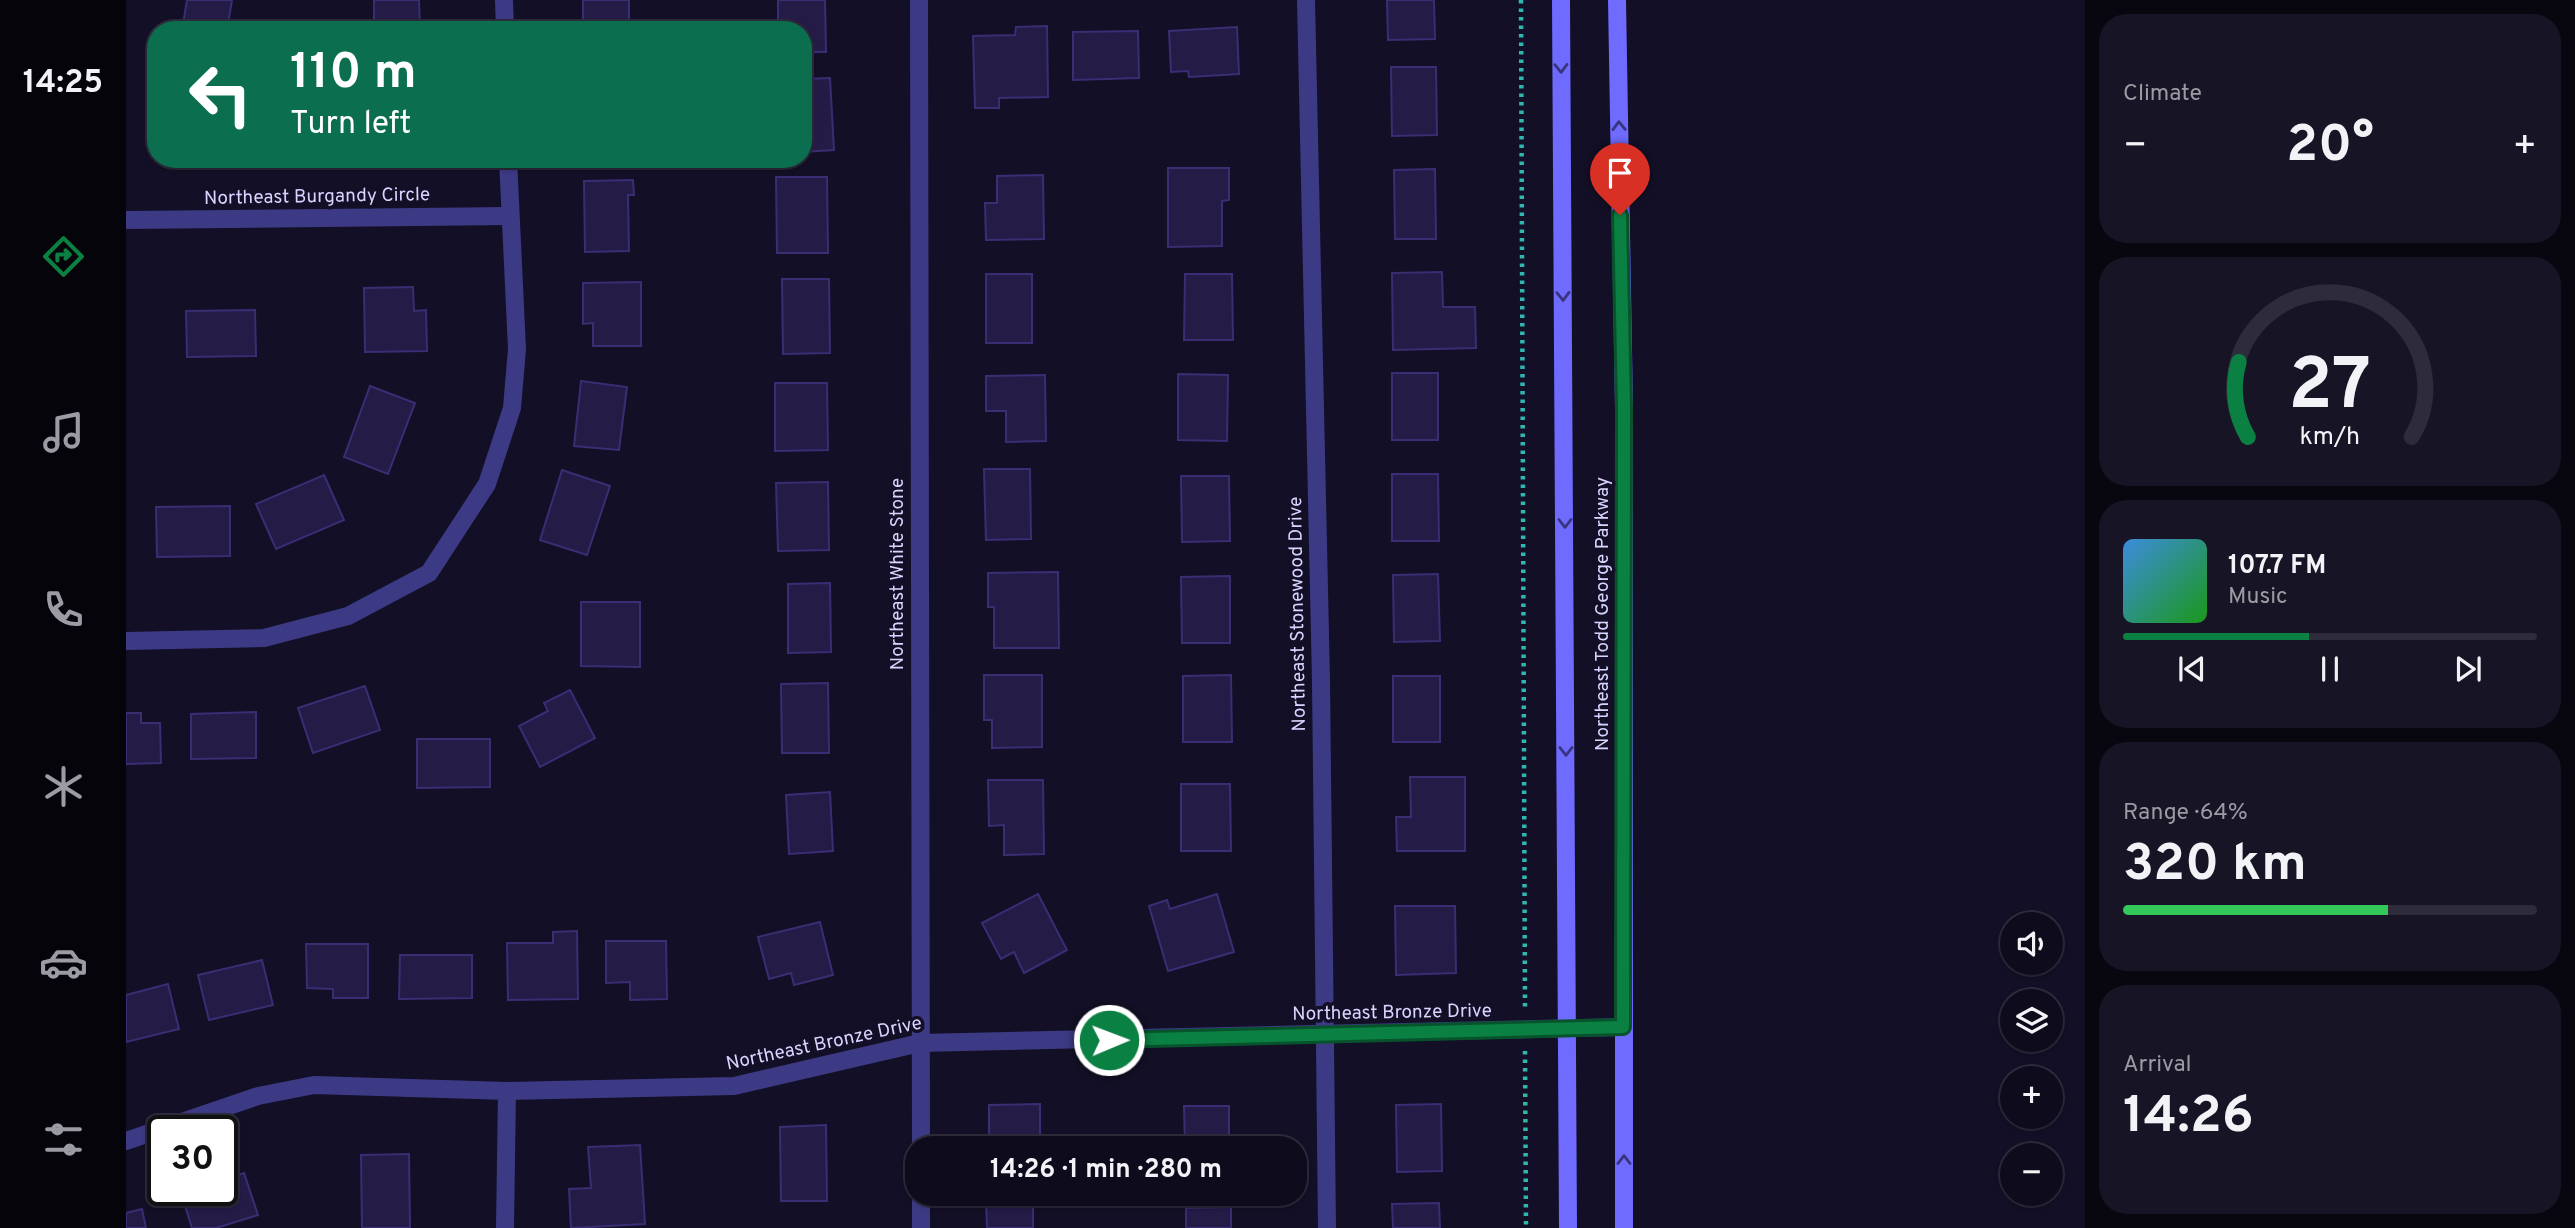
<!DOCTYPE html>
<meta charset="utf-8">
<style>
body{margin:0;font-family:Overpass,sans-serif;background:#171425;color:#f1f3f6;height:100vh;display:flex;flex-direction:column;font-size:26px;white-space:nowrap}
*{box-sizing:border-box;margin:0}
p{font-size:23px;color:#9b9ba3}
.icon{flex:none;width:38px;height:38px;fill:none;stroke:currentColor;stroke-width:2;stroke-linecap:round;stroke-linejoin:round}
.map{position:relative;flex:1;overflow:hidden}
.panel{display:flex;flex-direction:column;gap:14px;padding:14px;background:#08060f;width:490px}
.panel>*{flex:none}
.banner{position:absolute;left:21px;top:21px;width:665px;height:147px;border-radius:28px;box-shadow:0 2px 5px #0004,0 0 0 2px #2e2b3b;background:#0b6e4f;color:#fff;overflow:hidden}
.controls{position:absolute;left:1874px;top:912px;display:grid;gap:14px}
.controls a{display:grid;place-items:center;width:63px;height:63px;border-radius:50%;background:#0e0b1c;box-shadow:0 2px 5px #0004,0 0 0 2px #2e2b3b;font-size:35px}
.speed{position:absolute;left:21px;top:1115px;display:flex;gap:14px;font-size:35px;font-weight:700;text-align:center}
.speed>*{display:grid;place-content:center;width:91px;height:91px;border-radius:50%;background:#0e0b1c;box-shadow:0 2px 5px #0004,0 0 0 2px #2e2b3b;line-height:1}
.speed .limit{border:4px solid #111;border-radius:10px;background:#fff;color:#111}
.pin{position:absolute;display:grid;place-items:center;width:60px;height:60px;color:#fff;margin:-72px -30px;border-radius:50% 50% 50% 0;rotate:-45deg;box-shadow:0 0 7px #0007}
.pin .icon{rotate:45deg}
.me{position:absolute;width:77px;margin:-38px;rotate:89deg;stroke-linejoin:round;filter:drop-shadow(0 0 5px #0008)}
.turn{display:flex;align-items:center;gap:24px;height:147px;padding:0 28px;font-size:32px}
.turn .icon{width:91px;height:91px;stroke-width:2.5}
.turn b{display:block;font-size:49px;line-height:60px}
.big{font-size:52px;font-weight:700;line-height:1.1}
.panel .tile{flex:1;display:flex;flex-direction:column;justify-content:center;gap:10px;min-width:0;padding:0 24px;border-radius:28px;background:#171425}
.panel .dial{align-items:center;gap:0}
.dial svg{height:182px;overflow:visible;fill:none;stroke:#2e2b3b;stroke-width:7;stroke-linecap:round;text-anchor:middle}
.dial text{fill:#f1f3f6;stroke:none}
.song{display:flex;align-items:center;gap:21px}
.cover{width:84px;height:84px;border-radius:10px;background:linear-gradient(135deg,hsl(210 70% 55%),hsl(120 70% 35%))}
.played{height:7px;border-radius:4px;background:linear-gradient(90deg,#0b8043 45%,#2e2b3b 45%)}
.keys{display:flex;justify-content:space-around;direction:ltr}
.heat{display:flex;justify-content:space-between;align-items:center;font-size:38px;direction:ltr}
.charge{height:10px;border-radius:5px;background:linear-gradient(90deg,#34c759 64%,#2e2b3b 0)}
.trip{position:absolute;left:779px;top:1136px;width:402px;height:70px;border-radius:28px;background:#0e0b1c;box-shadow:0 2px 5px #0004,0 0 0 2px #2e2b3b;font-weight:700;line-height:70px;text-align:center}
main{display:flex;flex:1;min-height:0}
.dock{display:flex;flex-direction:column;width:126px;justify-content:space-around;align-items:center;background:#06040b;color:#9b9ba3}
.dock .icon{width:49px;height:49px}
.dock .active{color:#0b8043}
.dock b{font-size:32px;color:#f1f3f6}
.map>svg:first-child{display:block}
.building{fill:#241b47;stroke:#3b2d73;stroke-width:2}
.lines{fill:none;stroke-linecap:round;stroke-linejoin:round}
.path{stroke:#2fb8b0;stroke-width:4.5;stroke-dasharray:3.5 5;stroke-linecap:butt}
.street{stroke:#3d3a85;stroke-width:18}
.secondary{stroke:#6f6bff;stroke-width:18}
.oneway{stroke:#38347d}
.route-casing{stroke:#07532c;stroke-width:18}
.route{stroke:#0b8043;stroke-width:12}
.labels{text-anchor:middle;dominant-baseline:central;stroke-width:7;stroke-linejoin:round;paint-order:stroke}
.street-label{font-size:19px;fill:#d9d4ff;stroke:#130f26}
</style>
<main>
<nav class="dock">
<b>14:25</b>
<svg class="icon active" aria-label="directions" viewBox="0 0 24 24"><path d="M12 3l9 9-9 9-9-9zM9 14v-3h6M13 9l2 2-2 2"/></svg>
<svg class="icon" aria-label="music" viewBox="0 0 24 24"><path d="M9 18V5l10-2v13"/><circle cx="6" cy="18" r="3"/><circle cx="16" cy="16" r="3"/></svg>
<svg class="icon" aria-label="phone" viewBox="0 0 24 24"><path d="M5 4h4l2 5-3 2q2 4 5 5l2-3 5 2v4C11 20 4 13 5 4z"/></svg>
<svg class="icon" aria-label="climate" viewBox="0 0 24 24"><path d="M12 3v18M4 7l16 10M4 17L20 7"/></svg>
<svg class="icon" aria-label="car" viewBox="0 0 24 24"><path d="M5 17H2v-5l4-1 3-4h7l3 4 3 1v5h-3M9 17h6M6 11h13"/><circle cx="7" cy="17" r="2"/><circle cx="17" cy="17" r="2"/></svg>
<svg class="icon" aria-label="filters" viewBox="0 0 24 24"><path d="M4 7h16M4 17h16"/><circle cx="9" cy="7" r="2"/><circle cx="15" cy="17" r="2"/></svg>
</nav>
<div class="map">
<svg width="1959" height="1228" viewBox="0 0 1959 1228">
<rect width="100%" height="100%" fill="#130f26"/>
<g class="building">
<polygon points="61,0 106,0 101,30 56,30"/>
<polygon points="248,0 293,0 294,30 248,30"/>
<rect x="457" y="0" width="46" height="30"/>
<polygon points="652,0 699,0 700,52 677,52 677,30 652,30"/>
<polygon points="1261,0 1308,0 1309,39 1262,40"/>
<polygon points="921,26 922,97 873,98 873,108 849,108 847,36 889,35 890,27"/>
<polygon points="1111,27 1113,74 1063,77 1062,71 1045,72 1043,31"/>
<polygon points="1012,31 1013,78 947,80 947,32"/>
<polygon points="1265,67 1310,67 1311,135 1266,136"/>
<polygon points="704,78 708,150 677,152 677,79"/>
<polygon points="1042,168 1103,168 1103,200 1096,201 1096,246 1042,247"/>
<polygon points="1309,169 1310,239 1269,239 1268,170"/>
<polygon points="917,175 918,239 860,240 859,203 871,203 871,176"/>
<polygon points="650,177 701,177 702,253 651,253"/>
<polygon points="507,180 508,195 502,195 503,251 459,252 458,181"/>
<polygon points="1316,272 1317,307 1349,307 1350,348 1267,350 1266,273"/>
<rect x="860" y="274" width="46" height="69"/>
<polygon points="1059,274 1106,274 1107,340 1058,340"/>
<polygon points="656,279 703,279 704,353 657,354"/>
<polygon points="515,282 515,346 467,346 467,323 457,324 457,283"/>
<polygon points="287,287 288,311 300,310 301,351 239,352 238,288"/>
<polygon points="129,310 130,356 61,357 60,311"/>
<rect x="1266" y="373" width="46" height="67"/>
<polygon points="1052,374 1102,375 1101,441 1052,440"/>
<polygon points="919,375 920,441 880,442 880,411 860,411 860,376"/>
<polygon points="455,381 501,387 493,450 448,446"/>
<polygon points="649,383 701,383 702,450 649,451"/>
<polygon points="244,386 289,403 262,474 218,457"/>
<polygon points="858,469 904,469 905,539 860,540"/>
<polygon points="436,470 484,486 461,555 414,540"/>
<polygon points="1266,474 1312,474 1313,541 1266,541"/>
<polygon points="198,475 218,520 150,549 130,504"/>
<polygon points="1055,476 1103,476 1104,541 1056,542"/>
<polygon points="702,482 703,550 652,551 650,483"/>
<polygon points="104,506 104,556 31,557 30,507"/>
<polygon points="932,572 933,648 868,648 868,607 862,607 862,573"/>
<polygon points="1312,574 1314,641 1268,642 1267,575"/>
<polygon points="1104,576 1104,643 1056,643 1055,577"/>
<polygon points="704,583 705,652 662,653 662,584"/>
<polygon points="455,602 514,602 514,667 455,666"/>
<polygon points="858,675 916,675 916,747 866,748 866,720 858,720"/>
<polygon points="1105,675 1106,742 1057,742 1057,676"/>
<rect x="1267" y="676" width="47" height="66"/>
<polygon points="702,683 703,753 656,753 655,684"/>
<polygon points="239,686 254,730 187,753 172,708"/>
<polygon points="444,690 469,738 414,767 393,726 422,711 418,703"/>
<polygon points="130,712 130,758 65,759 65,714"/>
<polygon points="0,713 15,713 15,723 34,723 35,763 0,764"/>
<polygon points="291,739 364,739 364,787 291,788"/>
<polygon points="1284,777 1339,777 1339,851 1271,851 1270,817 1285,817"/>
<polygon points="862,780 917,780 918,854 878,855 878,825 863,826"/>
<polygon points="1055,784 1104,784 1105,851 1055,851"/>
<polygon points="704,792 707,851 663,854 660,795"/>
<polygon points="912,894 941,950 898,973 888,952 875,959 856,923"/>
<polygon points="1091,894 1108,952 1042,971 1023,906 1041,900 1044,909"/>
<polygon points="1269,906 1329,906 1330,973 1270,975"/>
<polygon points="694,922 707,975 668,985 665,973 643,979 632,937"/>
<polygon points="451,931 452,999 382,1000 381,943 427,943 427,932"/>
<polygon points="480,941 540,941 541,999 504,1000 504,982 480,983"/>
<polygon points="180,944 242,944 242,998 207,998 207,989 181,988"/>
<polygon points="274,955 346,955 346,998 273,999"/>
<polygon points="136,960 147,1005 83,1020 72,975"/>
<polygon points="42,984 53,1029 0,1042 0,995"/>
<polygon points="914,1104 914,1148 863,1148 863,1105"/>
<polygon points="1315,1104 1316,1171 1271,1172 1270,1105"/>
<polygon points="1058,1106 1103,1106 1103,1148 1059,1148"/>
<polygon points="700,1125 701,1201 655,1201 654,1127"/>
<polygon points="514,1145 519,1224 445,1228 443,1189 465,1188 462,1147"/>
<polygon points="283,1154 284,1228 236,1228 235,1155"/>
<polygon points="118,1173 132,1215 90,1228 66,1228 55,1193 64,1190 96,1190 96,1180"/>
<polygon points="907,1200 907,1228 861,1228 860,1201"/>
<polygon points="1313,1203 1314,1228 1267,1228 1266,1204"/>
<polygon points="1105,1207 1105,1228 1060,1228 1060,1208"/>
<polygon points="16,1209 20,1228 0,1228 0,1213"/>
</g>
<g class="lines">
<g class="path">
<polyline points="1395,0 1399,1007"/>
<polyline points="1399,1051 1400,1228"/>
</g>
<g class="street">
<polyline points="378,0 379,30"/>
<polyline points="793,0 795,1148"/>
<polyline points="1180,0 1195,681 1201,1228"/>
<polyline points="0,220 383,216"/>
<polyline points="0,641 138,638 222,616 303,573 361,484 386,408 391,349 382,159"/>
<polyline points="0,1141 132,1096 188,1085 381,1091 608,1086 794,1043 1497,1027"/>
<polyline points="795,1194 795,1228"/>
<polyline points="379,1228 381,1091"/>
</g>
<g class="secondary">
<polyline points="1435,0 1442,1228"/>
<polyline points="1491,0 1498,407 1498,1228"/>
</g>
</g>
<defs><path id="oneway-chevron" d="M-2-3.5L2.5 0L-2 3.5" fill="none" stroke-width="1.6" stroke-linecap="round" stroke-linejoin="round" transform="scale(1.75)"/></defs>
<g class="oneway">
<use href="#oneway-chevron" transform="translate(1435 68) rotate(89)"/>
<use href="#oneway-chevron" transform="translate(1493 126) rotate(-91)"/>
<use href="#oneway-chevron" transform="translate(1437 296) rotate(89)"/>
<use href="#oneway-chevron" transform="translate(1439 523) rotate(90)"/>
<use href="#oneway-chevron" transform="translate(1440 751) rotate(90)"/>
<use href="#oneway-chevron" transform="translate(1498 1160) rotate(-90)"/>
</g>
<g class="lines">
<g class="route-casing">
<polyline id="route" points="983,1040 1497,1027 1498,407 1494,215"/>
</g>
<use href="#route" class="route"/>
</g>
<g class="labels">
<g class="street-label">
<text transform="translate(191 197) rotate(-1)">Northeast Burgandy Circle</text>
<text transform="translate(772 574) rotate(-90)">Northeast White Stone</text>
<text transform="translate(1172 614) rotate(-91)">Northeast Stonewood Drive</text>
<text transform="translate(1477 614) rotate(-90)">Northeast Todd George Parkway</text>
<text transform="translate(1266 1013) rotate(-1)">Northeast Bronze Drive</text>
<text transform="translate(698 1044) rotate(-12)">Northeast Bronze Drive</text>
</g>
</g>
</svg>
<div class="controls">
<a><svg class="icon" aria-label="sound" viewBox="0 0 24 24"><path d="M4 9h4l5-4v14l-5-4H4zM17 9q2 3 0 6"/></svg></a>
<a><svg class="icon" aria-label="layers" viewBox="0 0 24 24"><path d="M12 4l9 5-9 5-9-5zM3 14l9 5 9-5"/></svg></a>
<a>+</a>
<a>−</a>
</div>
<div class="speed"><div class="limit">30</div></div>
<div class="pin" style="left:1494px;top:215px;background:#d93025"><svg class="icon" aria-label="arrive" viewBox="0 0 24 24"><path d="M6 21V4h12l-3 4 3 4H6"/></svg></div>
<svg class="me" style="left:983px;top:1040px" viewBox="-20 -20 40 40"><circle r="17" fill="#0b8043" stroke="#fff" stroke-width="3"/><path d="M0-11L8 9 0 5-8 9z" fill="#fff"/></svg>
<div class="trip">14:26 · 1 min · 280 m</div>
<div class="banner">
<div class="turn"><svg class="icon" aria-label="left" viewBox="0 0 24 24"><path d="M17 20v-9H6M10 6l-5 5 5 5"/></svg><div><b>110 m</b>Turn left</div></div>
</div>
</div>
<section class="panel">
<div class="tile"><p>Climate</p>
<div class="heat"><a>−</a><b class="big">20°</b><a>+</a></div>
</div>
<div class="tile dial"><svg viewBox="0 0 100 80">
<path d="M14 69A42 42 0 1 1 86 69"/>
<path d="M14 69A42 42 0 0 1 10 36" stroke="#0b8043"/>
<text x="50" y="56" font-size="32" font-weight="700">27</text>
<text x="50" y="72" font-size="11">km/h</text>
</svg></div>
<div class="tile">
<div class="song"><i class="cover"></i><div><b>107.7 FM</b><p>Music</p></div></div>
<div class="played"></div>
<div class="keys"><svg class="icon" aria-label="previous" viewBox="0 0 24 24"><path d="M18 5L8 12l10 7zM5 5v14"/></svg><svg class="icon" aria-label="pause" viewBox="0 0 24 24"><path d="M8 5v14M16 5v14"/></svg><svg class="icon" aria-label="next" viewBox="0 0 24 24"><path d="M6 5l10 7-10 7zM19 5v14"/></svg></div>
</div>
<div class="tile"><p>Range · 64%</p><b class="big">320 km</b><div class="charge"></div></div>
<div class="tile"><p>Arrival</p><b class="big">14:26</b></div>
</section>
</main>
